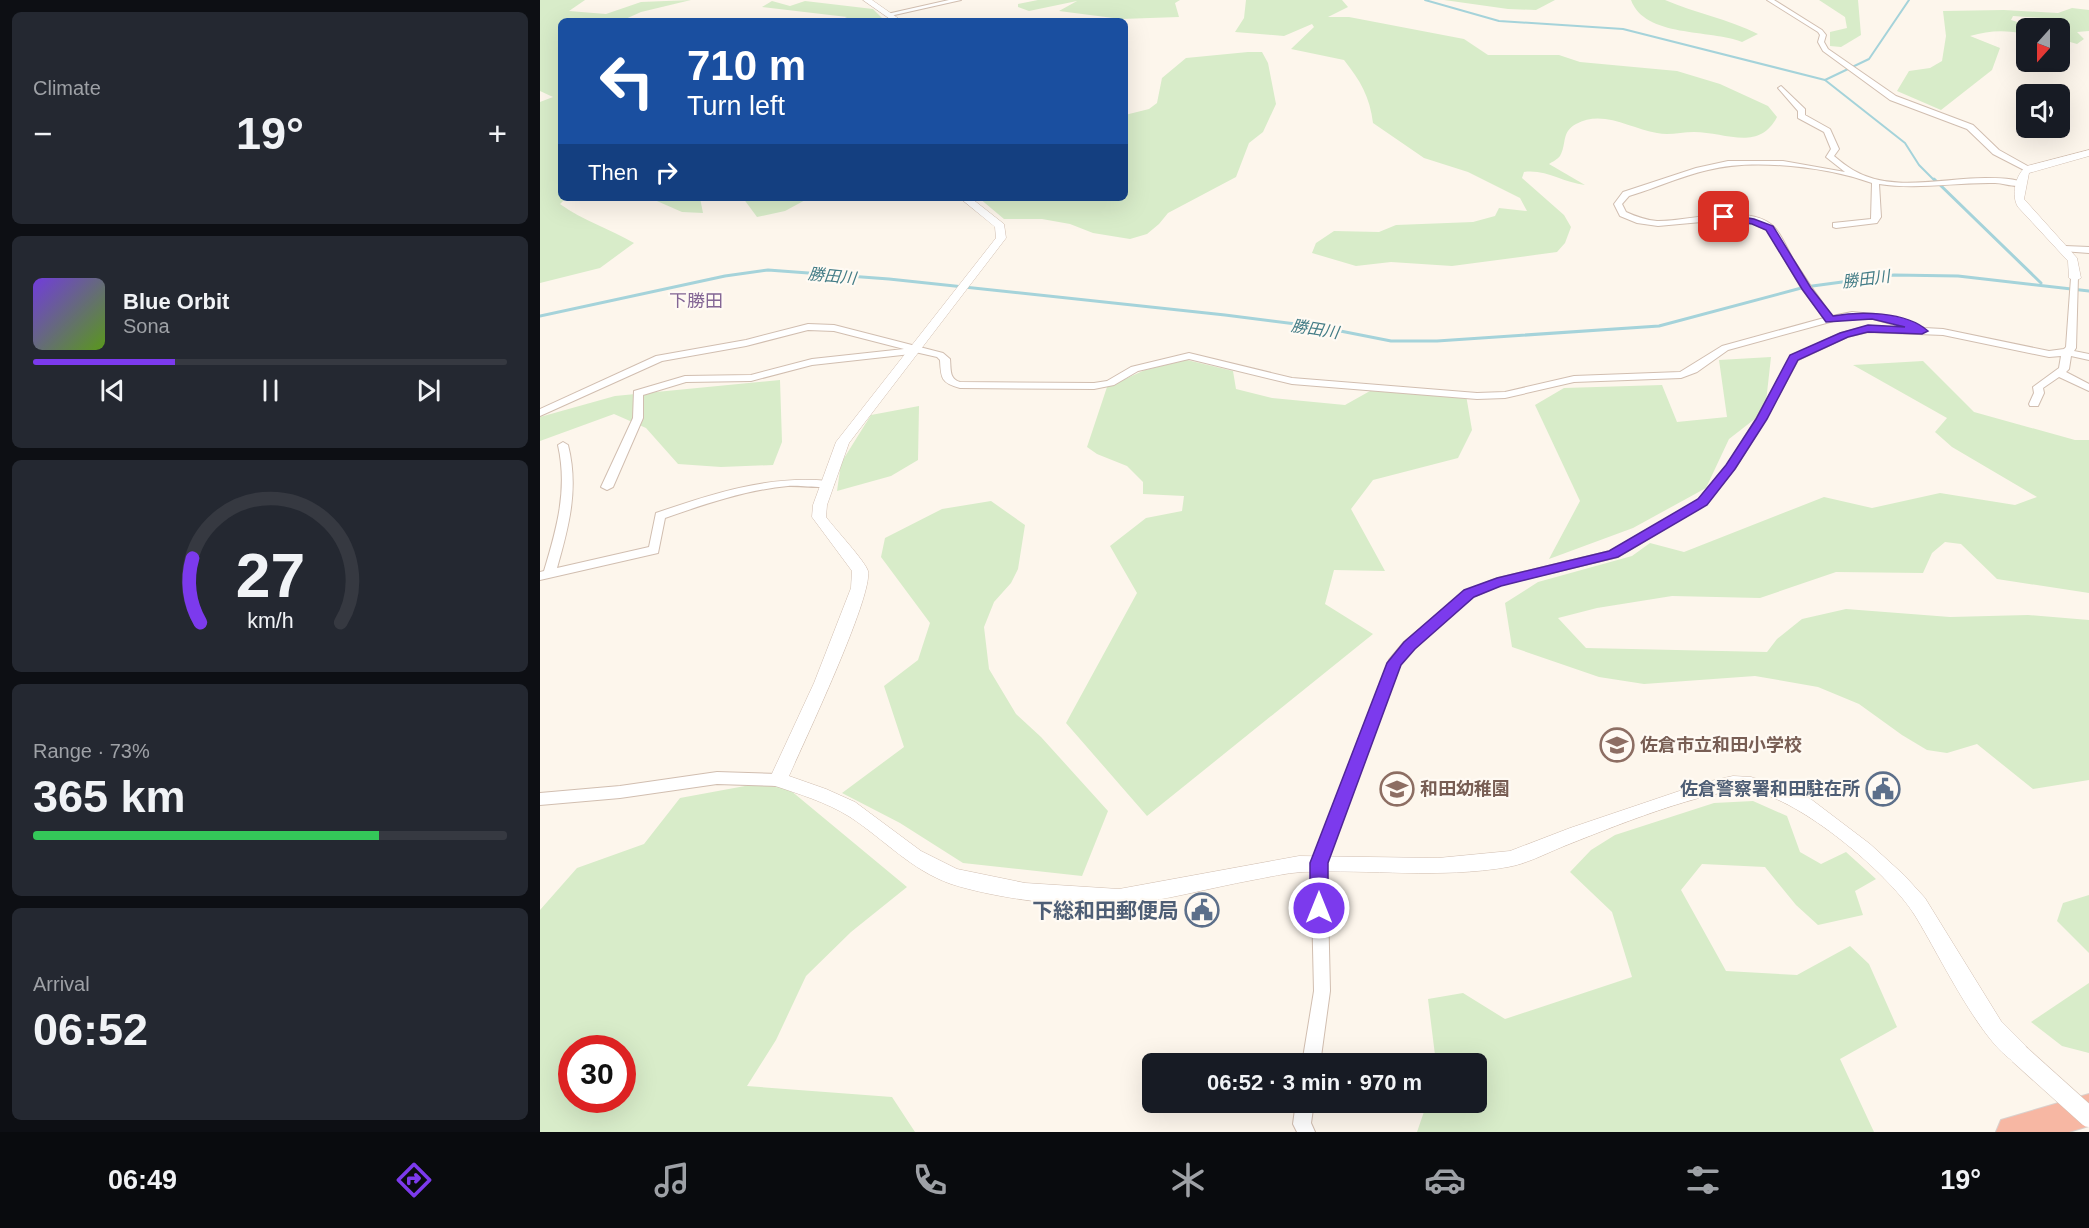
<!DOCTYPE html>
<meta charset="utf-8">
<style>
body{margin:0;font-family:Helvetica,"Noto Sans JP",sans-serif;background:#242831;color:#f1f3f6;height:100vh;display:flex;flex-direction:column;font-size:22px;white-space:nowrap}
*{box-sizing:border-box;margin:0}
p{font-size:20px;color:#9ea1a6}
.icon{flex:none;width:33px;height:33px;fill:none;stroke:currentColor;stroke-width:2;stroke-linecap:round;stroke-linejoin:round}
.map{position:relative;flex:1;overflow:hidden}
.sheet{display:flex;flex-direction:column;gap:12px;padding:12px;background:#0d0f14;width:540px}
.sheet>*{flex:none}
.top-card{position:absolute;left:18px;top:18px;width:570px;height:183px;border-radius:9px;box-shadow:0 6px 24px #0002;background:#1a4fa0;color:#fff;overflow:hidden}
.needle{width:39px;rotate:201deg}
.fabs{position:absolute;left:1476px;top:18px;display:grid;gap:12px}
.fabs a{display:grid;place-items:center;width:54px;height:54px;border-radius:9px;background:#171b24;box-shadow:0 6px 24px #0002;font-size:30px}
.speed{position:absolute;left:18px;top:1035px;display:flex;gap:12px;font-size:30px;font-weight:700;text-align:center}
.speed>*{display:grid;place-content:center;width:78px;height:78px;border-radius:50%;background:#171b24;box-shadow:0 6px 24px #0002;line-height:1}
.speed .limit{border:9px solid #d22;background:#fff;color:#111}
.pin{position:absolute;display:grid;place-items:center;width:51px;height:51px;color:#fff;margin:-26px;border-radius:12px;box-shadow:0 3px 9px #0006}
.me{position:absolute;width:66px;margin:-33px;rotate:0deg;stroke-linejoin:round;filter:drop-shadow(0 0 4px #0008)}
.turn{display:flex;align-items:center;gap:21px;height:126px;padding:0 30px;font-size:27px}
.turn .icon{width:78px;height:78px;stroke-width:2.5}
.turn b{display:block;font-size:42px;line-height:51px}
.then{display:flex;align-items:center;height:57px;padding:0 30px;background:#0003;gap:12px;font-size:22px}
.big{font-size:45px;font-weight:700;line-height:1.1}
.sheet .widget{flex:1;display:flex;flex-direction:column;justify-content:center;gap:9px;min-width:0;padding:0 21px;border-radius:9px;background:#242831}
.sheet .dial{align-items:center;gap:0}
.dial svg{height:156px;overflow:visible;fill:none;stroke:#363941;stroke-width:7;stroke-linecap:round;text-anchor:middle}
.dial text{fill:#f1f3f6;stroke:none}
.song{display:flex;align-items:center;gap:18px}
.cover{width:72px;height:72px;border-radius:9px;background:linear-gradient(135deg,hsl(260 70% 55%),hsl(90 70% 35%))}
.played{height:6px;border-radius:3px;background:linear-gradient(90deg,#7c3aed 30%,#363941 30%)}
.keys{display:flex;justify-content:space-around;direction:ltr}
.heat{display:flex;justify-content:space-between;align-items:center;font-size:33px;direction:ltr}
.charge{height:9px;border-radius:4px;background:linear-gradient(90deg,#34c759 73%,#363941 0)}
.trip{position:absolute;left:602px;top:1053px;width:345px;height:60px;border-radius:9px;background:#171b24;box-shadow:0 6px 24px #0002;font-weight:700;line-height:60px;text-align:center}
.dock{display:flex;height:96px;justify-content:space-around;align-items:center;background:#090b0e;color:#9ea1a6}
.dock .icon{width:42px;height:42px}
.dock .on{color:#7c3aed}
.dock b{font-size:27px;color:#f1f3f6}
main{display:flex;flex:1;min-height:0}
.map>svg:first-child{display:block}
.green{fill:#d8ecc9;fill-rule:evenodd}
.lines{fill:none;stroke-linecap:round;stroke-linejoin:round}
.stream-far1{stroke:#a5d3da;stroke-width:2}
.stream{stroke:#a5d3da;stroke-width:3}
.minor-casing{stroke:#d1beb0;stroke-width:2}
.tertiary-casing{stroke:#d1beb0;stroke-width:1}
.motorway-casing{stroke:#dad1cd;stroke-width:2}
.minor{fill:#fff;fill-rule:evenodd}
.tertiary{fill:#fff;fill-rule:evenodd}
.motorway{fill:#f7b7a3;fill-rule:evenodd}
.tertiary-bridge-casing{stroke:#d1beb0;stroke-width:21;stroke-linecap:butt}
.tertiary-bridge{stroke:#fff;stroke-width:20}
.route{fill:#7c3aed;stroke:#51269a;stroke-width:1.5}
.labels{text-anchor:middle;dominant-baseline:central;stroke-width:4.5;stroke-linejoin:round;paint-order:stroke}
.far-water-label{font-size:16px;font-style:italic;fill:#437c86;stroke:#fffaf3}
.far-quarter-label{font-size:18px;fill:#846695;stroke:#fffaf3}
.education-label{font-size:18px;font-weight:bold;fill:#785e54;stroke:#fffaf3;text-anchor:start}
.service-label{font-size:18px;font-weight:bold;fill:#4e5e75;stroke:#fffaf3;text-anchor:end}
.near-service-label{font-size:21px;font-weight:bold;fill:#4e5e75;stroke:#fffaf3;text-anchor:end}
</style>
<main>
<section class="sheet">
<div class="widget"><p>Climate</p>
<div class="heat"><a>−</a><b class="big">19°</b><a>+</a></div>
</div>
<div class="widget">
<div class="song"><i class="cover"></i><div><b>Blue Orbit</b><p>Sona</p></div></div>
<div class="played"></div>
<div class="keys"><svg class="icon" aria-label="previous" viewBox="0 0 24 24"><path d="M18 5L8 12l10 7zM5 5v14"/></svg><svg class="icon" aria-label="pause" viewBox="0 0 24 24"><path d="M8 5v14M16 5v14"/></svg><svg class="icon" aria-label="next" viewBox="0 0 24 24"><path d="M6 5l10 7-10 7zM19 5v14"/></svg></div>
</div>
<div class="widget dial"><svg viewBox="0 0 100 80">
<path d="M14 69A42 42 0 1 1 86 69"/>
<path d="M14 69A42 42 0 0 1 10 36" stroke="#7c3aed"/>
<text x="50" y="56" font-size="32" font-weight="700">27</text>
<text x="50" y="72" font-size="11">km/h</text>
</svg></div>
<div class="widget"><p>Range · 73%</p><b class="big">365 km</b><div class="charge"></div></div>
<div class="widget"><p>Arrival</p><b class="big">06:52</b></div>
</section>
<div class="map">
<svg width="1549" height="1132" viewBox="0 0 1549 1132">
<rect width="100%" height="100%" fill="#fdf6ec"/>
<g class="green">
<path d="M0,0H45L29,11L66,14L101,2L151,0L101,12L81,21H21V198H26L20,204C42,220 70,229 94,243L60,268L0,283V102L13,97L0,91Z"/>
<polygon points="498,0 640,0 635,3 639,17 581,19 519,11 537,1 489,11 478,7 478,4"/>
<path d="M706,0H802L808,7L788,17H809L924,39L948,55H1019L1040,62L1137,71L1180,84L1228,106L1237,117C1219,152 1185,132 1154,132C1141,132 1129,136 1117,133C1091,129 1063,109 1036,124C1021,132 1027,144 1020,156C1018,159 1012,162 1009,164L1045,185C1024,183 1006,169 984,172L982,178L1024,215L1031,227L1025,243L1017,252L912,266L851,262L816,266L772,253L776,243L794,231L839,232L856,225L933,222L955,216L959,208L987,211L980,198L928,172L884,158L833,123C830,97 820,80 804,60L751,49L774,27L772,24L744,36L695,32L704,18Z"/>
<polygon points="904,0 1015,0 996,10 968,9"/>
<path d="M1091,0C1100,0 1117,0 1125,0C1155,13 1188,19 1218,34L1202,42C1170,29 1105,38 1091,0Z"/>
<polygon points="1279,0 1318,0 1321,35 1301,47 1290,46 1290,32 1307,28 1305,17"/>
<polygon points="232,1 250,6 265,1 333,9 345,21 298,21 307,17 222,7"/>
<path d="M1532,8L1549,10V31L1537,32L1544,39L1537,44L1520,39L1516,19L1473,16L1471,20L1496,28H1486V34C1466,30 1450,30 1430,36L1460,48L1452,70L1401,110L1357,91L1369,71L1390,68L1402,61L1406,36L1403,11L1464,10L1518,13Z"/>
<polygon points="708,52 722,52 728,63 736,104 723,132 709,143 696,177 628,213 619,224 607,234 590,239 553,233 530,224 502,219 464,219 439,198 585,198 585,115 609,109 617,103 622,78 646,58"/>
<polygon points="110,198 160,198 163,213 142,212"/>
<polygon points="203,198 269,198 245,211 217,217"/>
<polygon points="1231,357 1225,411 1189,439 1166,488 1093,528 1009,559 1040,501 995,405 1024,388 1122,385 1137,422 1187,417 1179,360"/>
<polygon points="647,360 693,371 696,389 732,398 805,405 830,391 926,395 932,430 918,458 833,480 811,509 845,571 794,570 785,604 833,634 607,816 526,723 597,593 570,546 606,518 642,511 644,496 603,494 603,482 587,466 557,454 547,447 567,387 605,370"/>
<polygon points="1383,361 1434,412 1535,440 1549,440 1549,593 1457,579 1421,544 1405,542 1392,553 1383,573 1296,572 1220,598 1132,596 1057,608 1018,618 1046,648 1227,652 1237,639 1262,619 1306,609 1410,617 1488,615 1549,620 1549,780 1493,789 1437,744 1407,753 1387,750 1362,735 1319,704 1278,687 1215,676 1104,684 1059,677 972,647 965,603 998,582 1092,556 1110,543 1144,552 1284,497 1332,508 1400,493 1475,505 1497,497 1412,447 1395,432 1407,418 1313,365"/>
<polygon points="240,380 242,442 233,465 181,467 138,464 106,428 74,414 0,441 0,417 75,396"/>
<polygon points="379,406 378,460 351,476 297,491 301,463 331,415"/>
<polygon points="451,501 485,525 478,569 471,583 454,602 444,627 449,669 476,714 501,737 568,811 542,876 423,863 360,823 302,793 364,747 344,686 378,660 390,623 341,557 345,538 402,509"/>
<path d="M238,780L367,887L311,932L266,976L236,1040L207,1086L352,1097L375,1132H0V910L37,868L104,844L140,798ZM32,1048H82V1100H32Z"/>
<polygon points="1213,801 1247,816 1260,852 1281,864 1306,852 1336,879 1315,891 1323,915 1278,925 1256,905 1225,867 1162,864 1141,890 1186,971 1257,975 1310,946 1329,964 1357,1027 1300,1059 1334,1132 877,1132 887,1103 936,1102 936,1064 896,1063 888,999 923,993 965,1019 1092,977 1072,912 1030,872 1051,850 1075,835 1174,803"/>
<polygon points="1549,895 1549,953 1517,921 1523,903"/>
<polygon points="1549,983 1549,1053 1522,1046 1491,1022"/>
</g>
<g class="lines">
<g class="stream-far1">
<polyline points="885,0 959,21 1083,29 1285,80 1365,143 1379,165 1395,181"/>
<polyline points="1285,80 1329,59 1369,0"/>
</g>
<g class="stream">
<polyline points="1394,179 1501,283"/>
<polyline points="0,316 185,276 228,270 349,279 685,315 780,327 851,341 897,341 1119,326 1265,287 1354,275 1418,276 1549,291"/>
</g>
<g class="minor-casing">
<g id="minor">
<polygon points="409,0 421,0 350,16 347,14"/>
<polygon points="1227,0 1234,0 1282,30 1286,35 1284,42 1288,49 1356,96 1433,125 1459,150 1493,169 1486,171 1453,154 1427,129 1350,100 1283,51 1278,42 1280,35 1278,32"/>
<path d="M1241,86L1265,109V115L1290,129L1299,149L1294,156C1300,161 1306,166 1313,170C1352,193 1403,178 1445,178C1458,178 1476,178 1486,184C1478,189 1464,183 1455,183C1416,182 1378,190 1339,184L1341,217L1337,223L1296,228L1293,227V223L1331,219L1332,183C1288,167 1214,158 1168,170C1141,176 1116,188 1089,196L1082,204L1086,212C1097,217 1106,220 1117,221C1148,222 1209,202 1234,227C1242,235 1247,249 1253,259C1265,278 1278,297 1292,316L1312,312L1343,315L1384,328L1403,329L1509,351L1524,349L1526,347L1531,278L1532,276H1538L1536,348L1534,351L1549,354V360L1531,356L1529,369L1526,372L1549,384V391L1519,377L1503,388L1504,393L1498,406H1490L1489,404L1494,393L1493,387L1519,368L1521,356L1509,357L1403,335L1328,332L1307,337L1258,360L1226,419L1196,467L1166,504L1078,557L961,585L933,597L874,648L860,665L787,863L790,991L780,1064H762L774,991L771,863L849,660L864,642L925,591L958,578L1070,551L1158,500L1187,465L1216,419L1251,356L1301,333L1328,326L1366,328L1333,319H1301L1188,350L1157,372L1141,378L1034,382L965,398L937,399L752,384L649,359L598,371L574,385L554,389L420,388C401,383 401,378 400,360L397,357L375,352L371,354L272,365L211,381L146,382L103,395V418L73,487L67,490L61,487L93,418L94,391L145,376L211,375L272,359L364,349L294,331L268,330L206,346L122,361L0,416V409L116,356L206,340L268,324L294,325L403,353L410,359C411,369 409,379 420,382L554,383L567,381L591,367L649,353L752,378L937,393L965,392L1034,376L1140,372L1182,346L1284,318L1262,289L1227,230L1210,222L1194,219L1118,226L1097,223L1080,216L1074,204L1083,192L1156,168L1188,161H1243L1305,172L1286,157L1291,149L1284,132L1258,118V111L1238,88Z"/>
<polygon points="1525,246 1549,247 1549,253 1522,251 1522,247"/>
<path d="M23,442L28,445C39,488 29,526 17,568L109,547L116,513C171,494 229,475 288,481L294,484C287,490 259,485 248,486C206,490 165,504 125,518L118,553L0,580V572L4,571C17,528 28,489 18,445Z"/>
<polygon points="177,772 238,774 243,776 245,780 243,784 238,786 177,784 80,798 0,805 0,793 80,786"/>
<polygon points="756,1102 774,1102 771,1123 775,1132 757,1132 753,1124"/>
</g>
</g>
<g class="tertiary-casing">
<g id="tertiary">
<polygon points="323,0 332,0 362,21 353,21"/>
<path d="M1549,150V156L1489,173L1484,199L1537,258L1541,278L1535,281L1529,278L1528,261L1478,207C1471,196 1475,174 1487,166Z"/>
<path d="M420,198H431L464,224L466,238L309,443L287,505L286,517C295,529 325,561 328,571C333,597 263,744 249,776L286,789L315,802L381,851L417,869L485,883L579,889L759,856L898,858L970,851L1030,828L1166,782L1193,776L1211,777L1254,790L1272,800L1330,844L1364,875L1385,898L1461,1021L1487,1047L1490,1054L1487,1061L1479,1064C1444,1051 1396,948 1374,914C1347,872 1261,800 1212,791C1176,784 1060,832 1022,847C1005,854 986,864 968,867C900,879 831,869 762,872C746,873 729,877 713,880C669,888 624,901 580,905C534,909 454,898 411,884C371,870 345,840 310,817C286,802 259,794 232,785L229,780L274,683L311,588L312,571L272,517L273,505L296,442L456,238L455,227Z"/>
</g>
</g>
<g class="motorway-casing">
<polygon id="motorway" points="1549,1094 1549,1126 1529,1132 1456,1132 1461,1120"/>
</g>
<use href="#minor" class="minor"/>
<use href="#tertiary" class="tertiary"/>
<use href="#motorway" class="motorway"/>
<g class="tertiary-bridge-casing">
<polyline id="tertiary-bridge" points="1479,1054 1549,1117"/>
</g>
<use href="#tertiary-bridge" class="tertiary-bridge"/>
</g>
<path class="route" d="M1184,214L1214,219L1233,226L1271,288L1293,316C1319,311 1366,311 1388,331L1382,334L1328,332L1308,337L1258,360L1227,419L1195,469L1167,505L1078,557L961,586L934,597L875,649L861,665L788,863V908L786,913L779,915L773,913L770,908V863L847,663L864,642L924,590L957,578L1069,551L1158,499L1186,465L1216,419L1250,355L1300,333L1328,325L1365,327L1332,319L1286,322L1262,289L1226,230L1212,224L1181,219V215Z"/>
<defs>
<g id="school-ring" transform="scale(1.725)"><circle r="9.5" fill="#fffaf3" stroke="#8d6e63" stroke-width="1.5"/><path d="M0-5L7-2L0 1L-7-2ZM-4 1L0 2.5L4 1V4Q0 6-4 4Z" fill="#8d6e63"/></g>
<g id="civic-ring" transform="scale(1.725)"><circle r="9.5" fill="#fffaf3" stroke="#5c6f8a" stroke-width="1.5"/><path d="M-.6-6.5H3V-4.5H.6V-3L4-1V1h2V6H-6V1h2V-1L-.6-3ZM-1.2 2.5V6h2.4V2.5Z" fill="#5c6f8a"/></g>
</defs>
<g fill-rule="evenodd">
<use href="#school-ring" x="1077" y="745"/>
<use href="#school-ring" x="857" y="789"/>
<use href="#civic-ring" x="1343" y="789"/>
<use href="#civic-ring" x="662" y="910"/>
</g>
<g class="labels">
<g class="far-water-label">
<text transform="translate(292 276) rotate(6)">勝田川</text>
<text transform="translate(1326 279) rotate(-7)">勝田川</text>
<text transform="translate(775 329) rotate(9)">勝田川</text>
</g>
<g class="far-quarter-label">
<text x="156" y="301">下勝田</text>
</g>
<g class="education-label">
<text x="1100" y="745">佐倉市立和田小学校</text>
<text x="880" y="789">和田幼稚園</text>
</g>
<g class="service-label">
<text x="1320" y="789">佐倉警察署和田駐在所</text>
</g>
<g class="near-service-label">
<text x="639" y="910">下総和田郵便局</text>
</g>
</g>
</svg>
<div class="fabs">
<a><svg class="needle" viewBox="-14 -14 28 28"><path d="M0-13l5 13h-10z" fill="#e53935"/><path d="M0 13l5-13h-10z" fill="#9ea1a6"/></svg></a>
<a><svg class="icon" aria-label="sound" viewBox="0 0 24 24"><path d="M4 9h4l5-4v14l-5-4H4zM17 9q2 3 0 6"/></svg></a>
</div>
<div class="speed"><div class="limit">30</div></div>
<div class="pin" style="left:1184px;top:217px;background:#d93025"><svg class="icon" aria-label="arrive" viewBox="0 0 24 24"><path d="M6 21V4h12l-3 4 3 4H6"/></svg></div>
<svg class="me" style="left:779px;top:908px" viewBox="-20 -20 40 40"><circle r="17" fill="#7c3aed" stroke="#fff" stroke-width="3"/><path d="M0-11L8 9 0 5-8 9z" fill="#fff"/></svg>
<div class="trip">06:52 · 3 min · 970 m</div>
<div class="top-card">
<div class="turn"><svg class="icon" aria-label="left" viewBox="0 0 24 24"><path d="M17 20v-9H6M10 6l-5 5 5 5"/></svg><div><b>710 m</b>Turn left</div></div>
<div class="then">Then<svg class="icon" aria-label="right" viewBox="0 0 24 24"><path d="M7 20v-9h11M14 6l5 5-5 5"/></svg></div>
</div>
</div>
</main>
<nav class="dock">
<b>06:49</b>
<svg class="icon on" aria-label="directions" viewBox="0 0 24 24"><path d="M12 3l9 9-9 9-9-9zM9 14v-3h6M13 9l2 2-2 2"/></svg>
<svg class="icon" aria-label="music" viewBox="0 0 24 24"><path d="M9 18V5l10-2v13"/><circle cx="6" cy="18" r="3"/><circle cx="16" cy="16" r="3"/></svg>
<svg class="icon" aria-label="phone" viewBox="0 0 24 24"><path d="M5 4h4l2 5-3 2q2 4 5 5l2-3 5 2v4C11 20 4 13 5 4z"/></svg>
<svg class="icon" aria-label="climate" viewBox="0 0 24 24"><path d="M12 3v18M4 7l16 10M4 17L20 7"/></svg>
<svg class="icon" aria-label="car" viewBox="0 0 24 24"><path d="M5 17H2v-5l4-1 3-4h7l3 4 3 1v5h-3M9 17h6M6 11h13"/><circle cx="7" cy="17" r="2"/><circle cx="17" cy="17" r="2"/></svg>
<svg class="icon" aria-label="filters" viewBox="0 0 24 24"><path d="M4 7h16M4 17h16"/><circle cx="9" cy="7" r="2"/><circle cx="15" cy="17" r="2"/></svg>
<b>19°</b>
</nav>
